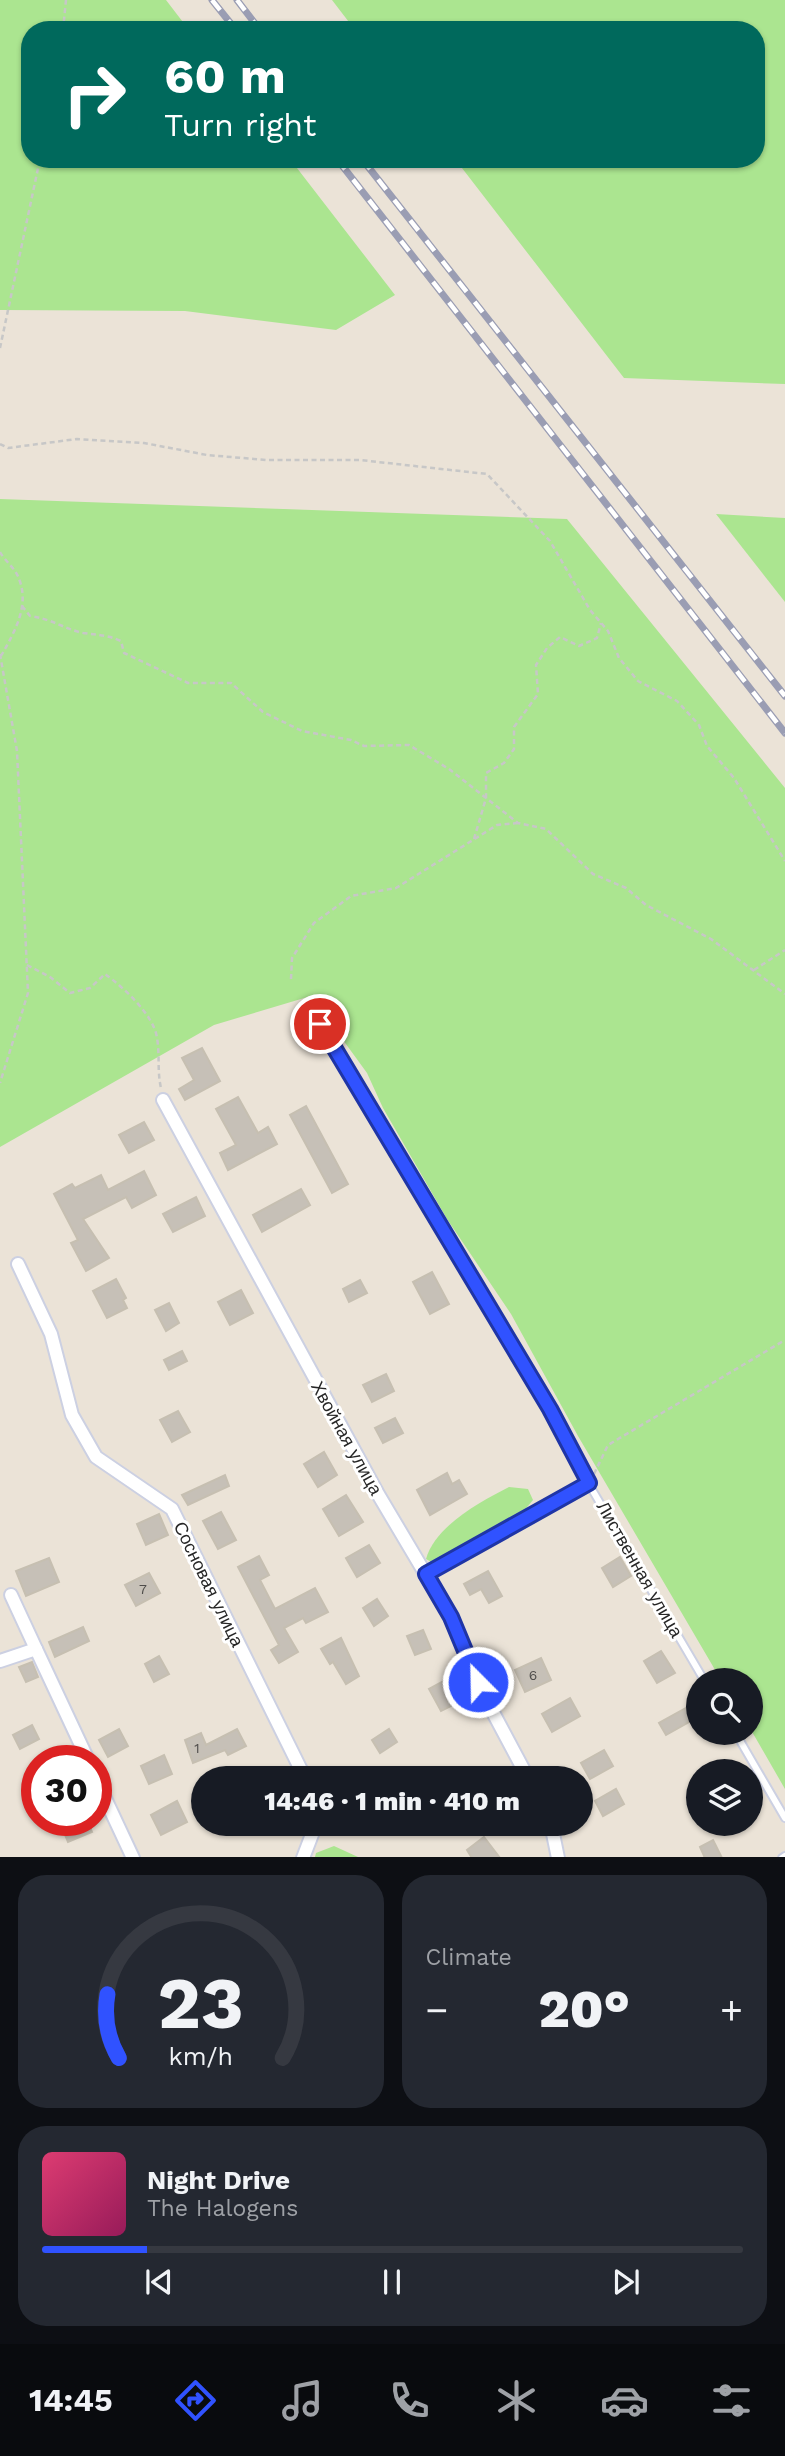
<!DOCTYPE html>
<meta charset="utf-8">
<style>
body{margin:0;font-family:"Work Sans",sans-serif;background:#242831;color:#f1f3f6;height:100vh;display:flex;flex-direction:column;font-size:26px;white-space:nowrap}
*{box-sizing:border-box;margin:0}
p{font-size:23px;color:#9ea1a6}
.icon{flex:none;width:38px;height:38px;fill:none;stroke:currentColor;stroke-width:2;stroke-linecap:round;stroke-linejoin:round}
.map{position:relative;height:1857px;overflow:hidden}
.drawer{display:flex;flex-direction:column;gap:18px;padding:18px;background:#0d0f14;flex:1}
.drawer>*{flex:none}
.guide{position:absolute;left:21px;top:21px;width:744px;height:147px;border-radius:28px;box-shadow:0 2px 5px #0004;background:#00695c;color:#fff;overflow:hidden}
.tools{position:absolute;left:686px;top:1668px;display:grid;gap:14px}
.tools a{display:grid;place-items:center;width:77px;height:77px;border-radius:50%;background:#171b24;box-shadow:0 2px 5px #0004;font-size:35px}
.speed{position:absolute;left:21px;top:1745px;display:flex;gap:14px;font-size:35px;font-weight:700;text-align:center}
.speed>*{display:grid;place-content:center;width:91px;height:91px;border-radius:50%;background:#171b24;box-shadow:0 2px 5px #0004;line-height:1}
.speed .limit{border:10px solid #d22;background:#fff;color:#111}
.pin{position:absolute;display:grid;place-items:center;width:60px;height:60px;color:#fff;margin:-30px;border:4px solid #fff;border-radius:50%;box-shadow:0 2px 7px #0007}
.me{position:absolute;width:77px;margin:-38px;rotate:337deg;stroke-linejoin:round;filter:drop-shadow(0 0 5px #0008)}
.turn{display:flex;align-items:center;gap:24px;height:147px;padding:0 28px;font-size:32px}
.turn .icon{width:91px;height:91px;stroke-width:2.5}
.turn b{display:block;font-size:49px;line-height:60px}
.big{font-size:52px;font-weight:800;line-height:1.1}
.drawer .card{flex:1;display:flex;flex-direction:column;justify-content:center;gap:10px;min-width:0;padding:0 24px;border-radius:28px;background:#242831}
.drawer .dial{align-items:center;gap:0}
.dial svg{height:182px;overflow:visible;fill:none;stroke:#363941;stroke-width:7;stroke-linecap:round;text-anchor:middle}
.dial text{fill:#f1f3f6;stroke:none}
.song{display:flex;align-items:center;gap:21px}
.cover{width:84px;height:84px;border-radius:10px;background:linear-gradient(135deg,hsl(340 70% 55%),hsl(330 70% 35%))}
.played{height:7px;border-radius:4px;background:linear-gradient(90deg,#3052ff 15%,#363941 15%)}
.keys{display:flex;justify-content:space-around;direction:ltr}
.heat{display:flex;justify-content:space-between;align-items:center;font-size:38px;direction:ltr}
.drawer .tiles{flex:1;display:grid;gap:18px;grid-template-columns:1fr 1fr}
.card:last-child{grid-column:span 2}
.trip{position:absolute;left:191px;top:1766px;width:402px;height:70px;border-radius:35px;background:#171b24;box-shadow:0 2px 5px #0004;font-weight:800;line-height:70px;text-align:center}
.tabs{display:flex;height:112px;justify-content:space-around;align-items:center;background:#090b0e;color:#9ea1a6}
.tabs .icon{width:49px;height:49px}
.tabs .current{color:#3052ff}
.tabs b{font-size:32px;color:#f1f3f6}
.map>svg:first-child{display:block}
.green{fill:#abe590}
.building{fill:#c6c0b7;stroke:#c6bfb1;stroke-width:2}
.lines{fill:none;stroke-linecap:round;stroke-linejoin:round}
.service-casing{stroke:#ccd0e2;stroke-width:10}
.minor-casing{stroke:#ccd0e2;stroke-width:16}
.path{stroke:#c7c7c7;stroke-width:2.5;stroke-dasharray:5 3.5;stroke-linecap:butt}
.service{stroke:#fff;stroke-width:6}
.minor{stroke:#fff;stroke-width:12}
.rail-casing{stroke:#9a9db3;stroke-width:7}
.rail{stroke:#fff;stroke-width:4.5;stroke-dasharray:13;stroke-linecap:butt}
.route-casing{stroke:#1f35a6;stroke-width:18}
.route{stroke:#3052ff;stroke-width:12}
.labels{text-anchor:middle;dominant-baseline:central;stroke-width:6;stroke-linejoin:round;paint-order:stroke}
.number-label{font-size:14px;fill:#4f4d4b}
.street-label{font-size:18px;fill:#272727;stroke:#fff}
</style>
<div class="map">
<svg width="785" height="1858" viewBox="0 0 785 1858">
<rect width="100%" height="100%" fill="#ebe3d7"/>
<g class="green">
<polygon points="0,0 166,0 189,30 30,30 30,159 290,159 395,295 336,330 185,311 0,310"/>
<polygon points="332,0 785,0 785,384 624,378 455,159 756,159 756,30 355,30"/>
<polygon points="0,499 567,519 785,788 785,1789 751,1730 751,1680 721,1680 578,1436 511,1314 447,1219 383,1108 367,1073 311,996 214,1025 0,1147"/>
<polygon points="716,514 785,518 785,602"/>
<path d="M509,1487L528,1489L533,1500L523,1512L435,1564L426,1559C435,1526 480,1502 509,1487Z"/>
<polygon points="334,1846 358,1857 315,1857 316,1853"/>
</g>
<g class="building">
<polygon points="202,1048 220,1081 185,1100 179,1089 194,1080 182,1058"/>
<polygon points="238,1097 258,1133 268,1127 277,1144 228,1170 220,1153 236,1145 216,1109"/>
<polygon points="306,1106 348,1184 332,1193 290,1115"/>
<polygon points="144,1122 154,1140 129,1153 119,1135"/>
<polygon points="144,1171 156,1195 132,1208 126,1197 83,1219 109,1258 86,1271 71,1243 78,1240 54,1194 72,1184 75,1188 101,1175 108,1190"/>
<polygon points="301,1189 310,1205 262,1232 253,1215"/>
<polygon points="196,1197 205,1216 173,1232 163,1214"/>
<polygon points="432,1272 449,1304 430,1314 413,1282"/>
<polygon points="116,1279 126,1298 123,1300 127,1308 107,1318 93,1291"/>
<polygon points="360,1280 367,1293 349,1302 343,1289"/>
<polygon points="241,1290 253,1313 230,1325 218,1302"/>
<polygon points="169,1303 179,1323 166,1331 155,1310"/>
<polygon points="182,1351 187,1361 169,1370 164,1360"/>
<polygon points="386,1374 394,1391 372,1402 363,1385"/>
<polygon points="178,1411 190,1432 172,1442 160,1420"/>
<polygon points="395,1418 403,1433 383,1443 375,1428"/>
<polygon points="324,1452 337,1475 318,1487 304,1464"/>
<polygon points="447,1473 452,1484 459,1480 467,1494 430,1515 417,1490"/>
<polygon points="225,1475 229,1486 188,1505 182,1495"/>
<polygon points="346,1495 363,1522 339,1536 323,1509"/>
<polygon points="221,1512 236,1540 218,1549 203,1521"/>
<polygon points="159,1514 168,1535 146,1545 137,1524"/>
<polygon points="369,1545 380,1563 357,1577 346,1558"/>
<polygon points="259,1556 269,1575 260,1580 275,1609 315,1588 328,1612 306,1623 303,1618 284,1628 298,1652 279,1663 271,1650 279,1645 238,1567"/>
<polygon points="620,1557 631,1576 613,1587 602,1568"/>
<polygon points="49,1558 59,1582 26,1596 16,1571"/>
<polygon points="488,1571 502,1596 489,1603 481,1589 470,1595 464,1584"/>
<polygon points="149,1573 160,1593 136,1606 125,1585"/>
<polygon points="377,1599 388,1616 374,1626 363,1608"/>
<polygon points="83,1627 89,1641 55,1657 49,1642"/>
<polygon points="423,1630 431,1649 415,1655 407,1636"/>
<polygon points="341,1638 359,1676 346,1684 333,1662 330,1664 321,1649"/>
<polygon points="661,1651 675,1673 657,1683 644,1661"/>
<polygon points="159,1656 169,1674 154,1682 145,1664"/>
<polygon points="541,1658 551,1680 525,1692 515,1670"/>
<polygon points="32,1662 38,1677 26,1682 19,1667"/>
<polygon points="449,1678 461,1701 441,1711 429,1689"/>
<polygon points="570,1698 580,1716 552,1732 542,1714"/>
<polygon points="695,1703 698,1717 666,1735 659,1723"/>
<polygon points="32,1725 39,1739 20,1749 13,1735"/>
<polygon points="119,1729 128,1746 108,1757 99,1740"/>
<polygon points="237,1729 246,1746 228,1755 225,1750 193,1763 185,1740 201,1733 206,1745"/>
<polygon points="389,1729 397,1742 380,1753 372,1740"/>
<polygon points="604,1750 613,1766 590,1779 581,1763"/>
<polygon points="164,1755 172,1774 149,1784 141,1766"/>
<polygon points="616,1789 624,1804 603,1816 595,1801"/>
<polygon points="177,1801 187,1822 161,1835 151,1815"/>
<polygon points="59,1820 87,1820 92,1832 68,1842"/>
<polygon points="484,1837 500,1858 472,1858 467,1850"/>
<polygon points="713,1840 722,1858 705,1858 700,1847"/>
</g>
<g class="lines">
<g class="service-casing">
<g id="service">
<polyline points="320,1024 550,1409 570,1452 704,1680"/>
<polyline points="426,1574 589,1483"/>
<polyline points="735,1732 785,1818"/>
<polyline points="782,1858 785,1856"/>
</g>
</g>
<g class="minor-casing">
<g id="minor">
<polyline points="163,1100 378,1494 451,1617 488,1703 528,1778"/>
<polyline points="18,1264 51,1334 72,1415 96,1457 172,1509 305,1778"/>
<polyline points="11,1595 36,1649"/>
<polyline points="0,1661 36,1649 88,1760"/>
<polyline points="96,1779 133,1858"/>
<polyline points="551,1824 558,1858"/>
<polyline points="303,1858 316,1824"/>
</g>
</g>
<g class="path">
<polyline points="63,30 66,0"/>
<polyline points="0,348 40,159"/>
<polyline points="0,444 8,448 77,439 144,443 207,455 266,460 360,460 487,474 550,541 590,610 608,631 619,658 638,681 677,701 699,725 707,746 734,778 785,861"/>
<path d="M0,552C5,561 16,569 19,579C30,606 14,633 1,656"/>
<path d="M22,606L30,616C52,619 65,629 83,633C97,635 108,635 121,641L124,653L188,683H231L263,712L302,731L351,740L364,746L409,745L449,769L518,823L546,829L593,874L626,888L646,905L711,939L785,994"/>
<polyline points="0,654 17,751 28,993 0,1083"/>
<polyline points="474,839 486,798 486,773 504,763 514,749 514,727 538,694 536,665 547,648 560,637 579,646 597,638 601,623"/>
<path d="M27,965L50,977L70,993L90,988L105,974C123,987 154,1015 157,1038C160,1055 157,1071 161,1088"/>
<polyline points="754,970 785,950"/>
<polyline points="291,979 292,958 314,923 351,896 396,888 497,825 518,823"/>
<polyline points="594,1474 608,1445 785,1340"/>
</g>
<use href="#service" class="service"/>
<use href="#minor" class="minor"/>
<g class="rail-casing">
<g id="rail">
<polyline points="212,0 236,30"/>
<polyline points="237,0 260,30"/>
<polyline points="337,159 785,733"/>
<polyline points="362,159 785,696"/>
</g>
</g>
<use href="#rail" class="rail"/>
</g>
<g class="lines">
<g class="route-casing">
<polyline id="route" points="320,1024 550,1409 589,1483 426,1574 451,1617 478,1682"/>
</g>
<use href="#route" class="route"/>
</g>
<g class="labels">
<g class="number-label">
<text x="143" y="1589">7</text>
<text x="533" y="1675">6</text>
<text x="197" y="1748">1</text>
</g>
<g class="street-label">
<text transform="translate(347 1438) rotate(61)">Хвойная улица</text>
<text transform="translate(640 1569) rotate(60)">Лиственная улица</text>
<text transform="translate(209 1584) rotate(64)">Сосновая улица</text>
</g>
</g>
</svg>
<div class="tools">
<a><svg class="icon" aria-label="search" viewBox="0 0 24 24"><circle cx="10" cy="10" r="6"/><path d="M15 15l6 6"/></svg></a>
<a><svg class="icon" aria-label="layers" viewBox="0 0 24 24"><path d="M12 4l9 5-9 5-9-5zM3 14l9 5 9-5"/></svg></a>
</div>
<div class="speed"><div class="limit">30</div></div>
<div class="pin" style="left:320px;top:1024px;background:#d93025"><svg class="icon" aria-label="arrive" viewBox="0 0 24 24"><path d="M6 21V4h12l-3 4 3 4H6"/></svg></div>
<svg class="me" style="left:478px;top:1682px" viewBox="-20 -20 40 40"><circle r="17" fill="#3052ff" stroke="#fff" stroke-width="3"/><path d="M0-11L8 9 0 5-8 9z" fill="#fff"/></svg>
<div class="trip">14:46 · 1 min · 410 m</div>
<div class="guide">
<div class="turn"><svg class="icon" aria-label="right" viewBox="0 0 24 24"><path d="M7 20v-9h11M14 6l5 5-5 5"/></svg><div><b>60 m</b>Turn right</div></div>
</div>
</div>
<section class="drawer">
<div class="tiles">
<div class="card dial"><svg viewBox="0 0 100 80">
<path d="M14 69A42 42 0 1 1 86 69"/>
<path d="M14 69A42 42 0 0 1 9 41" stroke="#3052ff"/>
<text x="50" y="56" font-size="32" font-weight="700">23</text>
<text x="50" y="72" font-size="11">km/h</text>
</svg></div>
<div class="card"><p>Climate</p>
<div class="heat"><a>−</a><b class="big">20°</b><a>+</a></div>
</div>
<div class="card">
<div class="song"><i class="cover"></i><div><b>Night Drive</b><p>The Halogens</p></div></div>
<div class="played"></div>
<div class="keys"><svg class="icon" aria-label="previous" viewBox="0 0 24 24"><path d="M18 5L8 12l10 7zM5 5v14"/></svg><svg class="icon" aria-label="pause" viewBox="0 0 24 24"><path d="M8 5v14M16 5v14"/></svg><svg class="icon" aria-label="next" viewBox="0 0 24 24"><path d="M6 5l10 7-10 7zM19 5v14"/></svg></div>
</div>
</div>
</section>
<nav class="tabs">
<b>14:45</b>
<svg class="icon current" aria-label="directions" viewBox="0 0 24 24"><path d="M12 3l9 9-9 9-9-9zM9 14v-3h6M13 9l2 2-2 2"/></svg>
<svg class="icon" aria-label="music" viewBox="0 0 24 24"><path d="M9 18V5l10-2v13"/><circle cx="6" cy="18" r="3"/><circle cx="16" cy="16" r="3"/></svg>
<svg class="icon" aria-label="phone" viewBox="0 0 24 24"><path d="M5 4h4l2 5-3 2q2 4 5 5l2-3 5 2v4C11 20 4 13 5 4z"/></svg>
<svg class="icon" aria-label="climate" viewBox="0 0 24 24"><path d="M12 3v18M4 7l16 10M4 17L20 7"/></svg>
<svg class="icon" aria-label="car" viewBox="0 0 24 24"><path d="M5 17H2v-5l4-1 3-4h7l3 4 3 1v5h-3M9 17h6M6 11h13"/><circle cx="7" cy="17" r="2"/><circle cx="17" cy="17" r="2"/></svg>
<svg class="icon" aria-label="filters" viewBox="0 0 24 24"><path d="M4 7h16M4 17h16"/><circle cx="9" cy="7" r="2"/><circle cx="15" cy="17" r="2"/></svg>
</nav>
